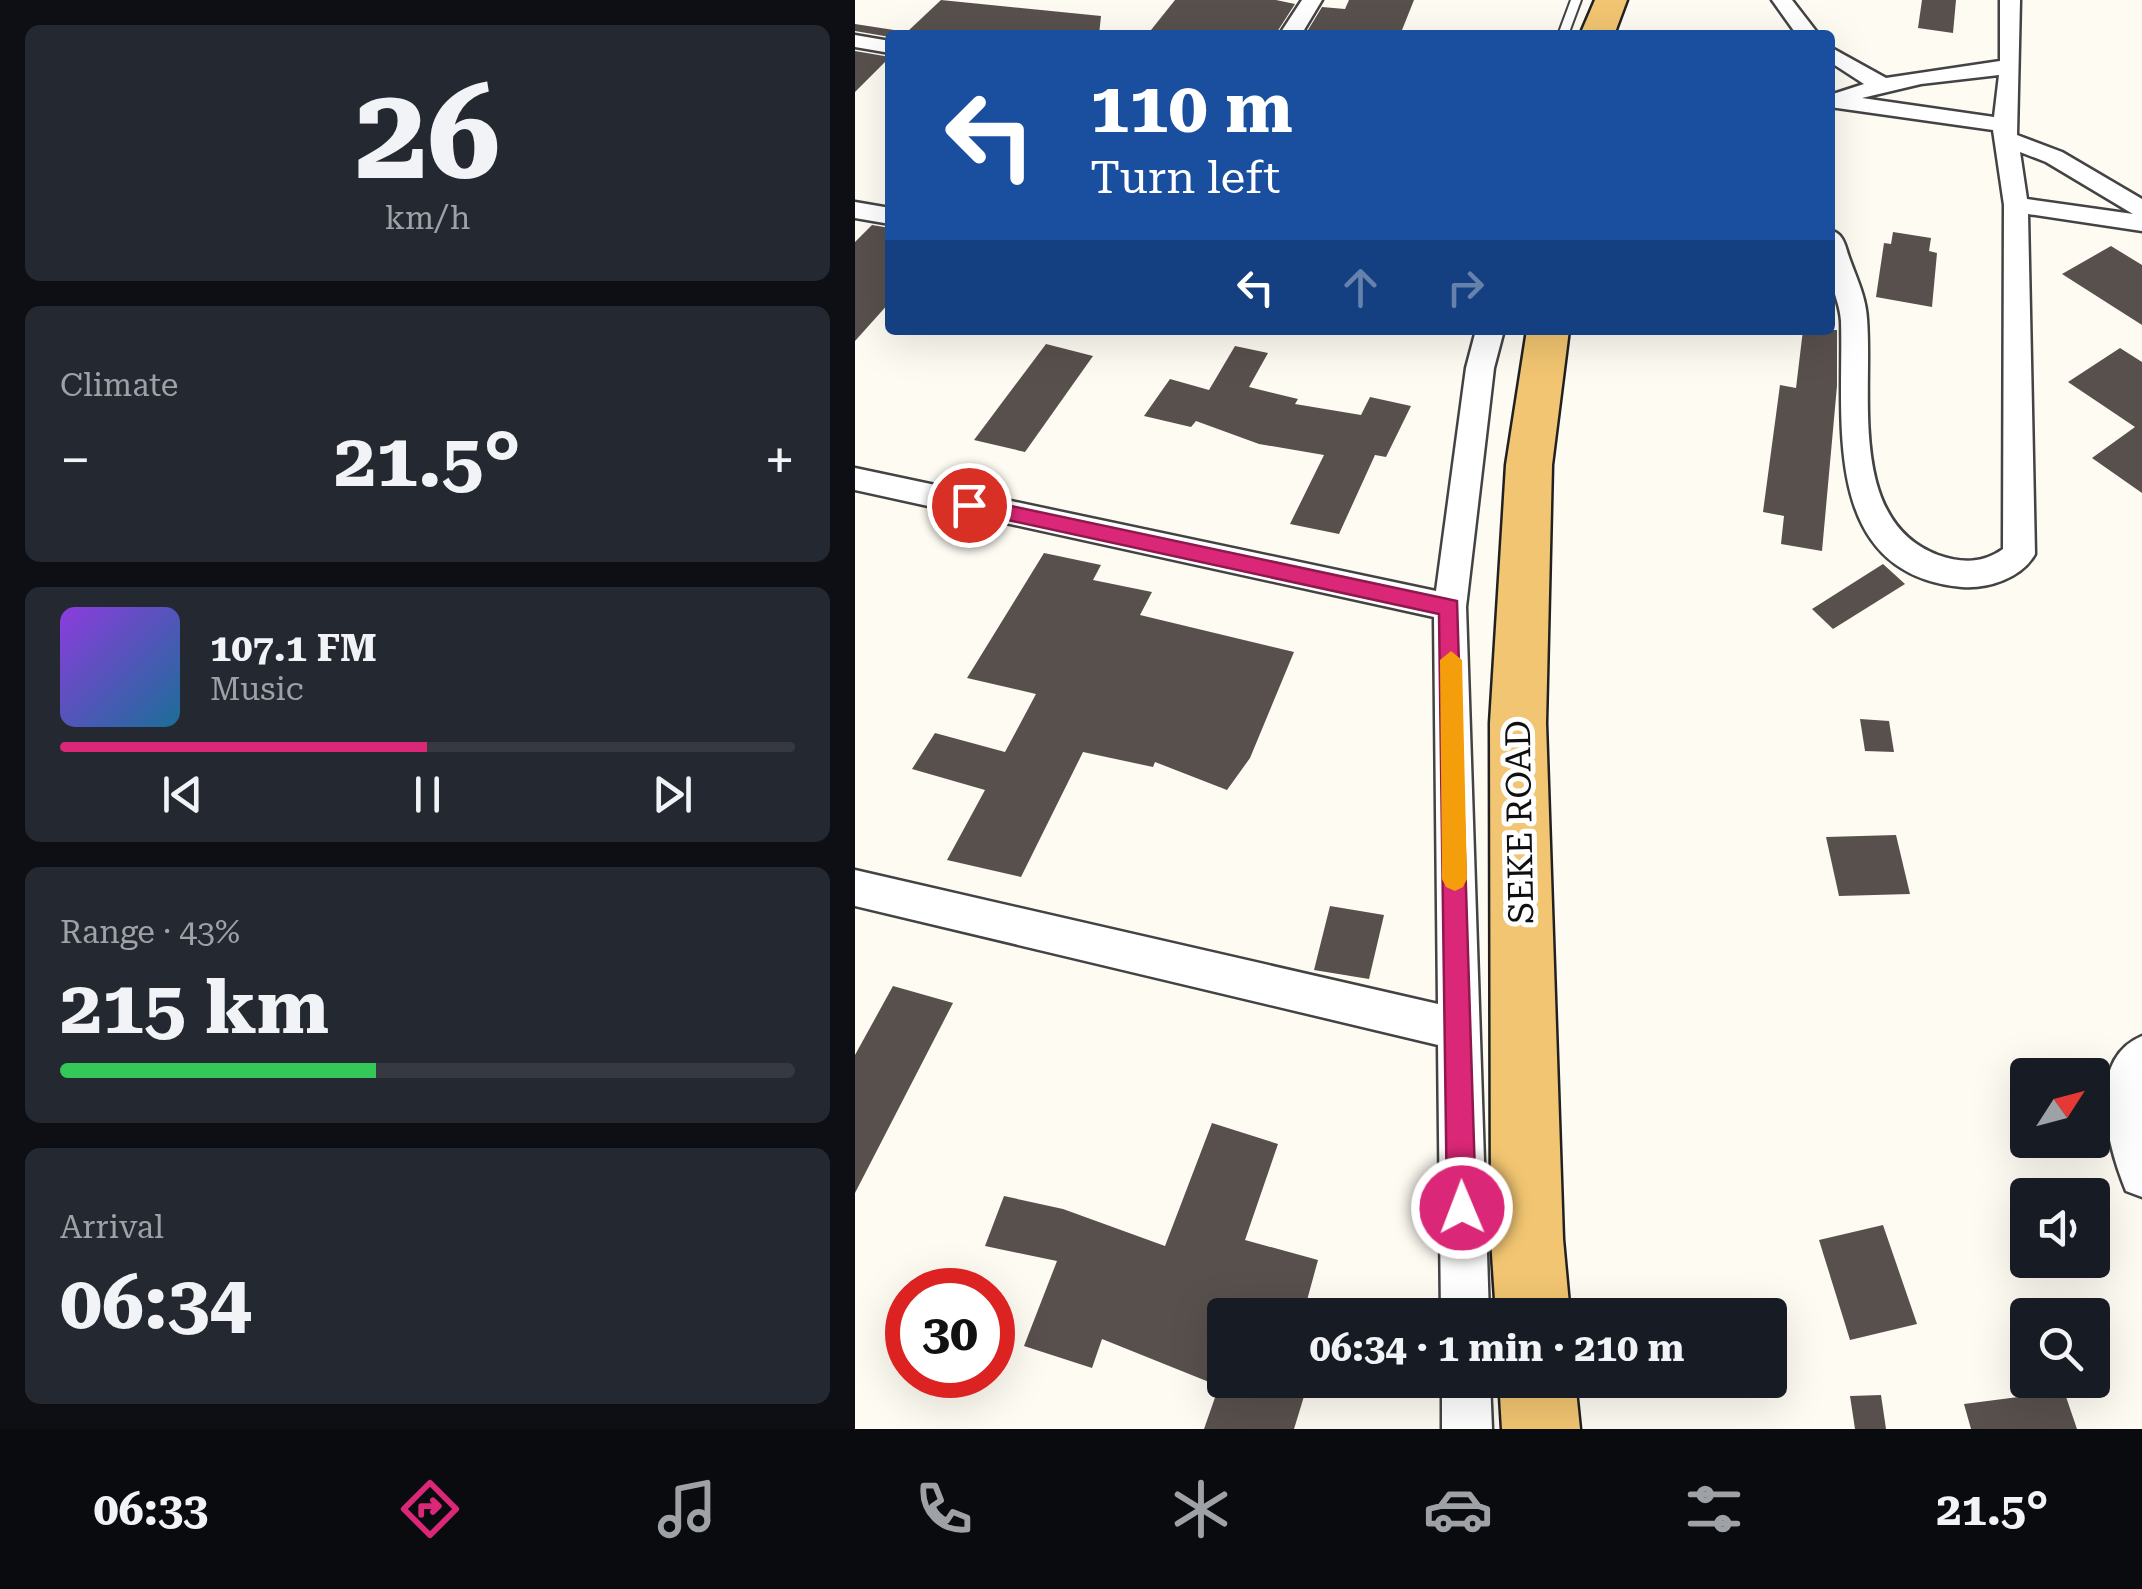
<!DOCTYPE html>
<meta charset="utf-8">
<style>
body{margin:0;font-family:"Roboto Serif",serif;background:#242831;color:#f1f3f6;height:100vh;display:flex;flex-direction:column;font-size:38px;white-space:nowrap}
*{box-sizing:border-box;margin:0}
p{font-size:32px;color:#9ea1a6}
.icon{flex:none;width:55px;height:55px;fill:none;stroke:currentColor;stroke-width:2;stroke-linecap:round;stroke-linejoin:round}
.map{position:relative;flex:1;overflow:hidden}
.drawer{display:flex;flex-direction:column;gap:25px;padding:25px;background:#0d0f14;width:855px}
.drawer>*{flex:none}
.top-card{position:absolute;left:30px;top:30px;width:950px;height:305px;border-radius:10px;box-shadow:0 10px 40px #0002;background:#1a4fa0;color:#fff;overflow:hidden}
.needle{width:65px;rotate:54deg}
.tools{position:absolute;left:1155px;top:1058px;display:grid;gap:20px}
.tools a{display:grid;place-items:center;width:100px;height:100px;border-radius:10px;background:#171b24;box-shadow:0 10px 40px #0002;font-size:50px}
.speed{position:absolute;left:30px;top:1268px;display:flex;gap:20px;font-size:50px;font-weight:700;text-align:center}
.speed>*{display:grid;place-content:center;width:130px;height:130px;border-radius:50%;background:#171b24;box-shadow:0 10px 40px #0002;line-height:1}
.speed .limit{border:15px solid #d22;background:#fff;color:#111}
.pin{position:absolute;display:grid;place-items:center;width:85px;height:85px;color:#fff;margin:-42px;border:5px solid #fff;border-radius:50%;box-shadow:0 2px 10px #0007}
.me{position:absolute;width:110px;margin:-55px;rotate:359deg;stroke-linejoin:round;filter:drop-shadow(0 0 8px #0008)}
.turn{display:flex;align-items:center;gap:35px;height:210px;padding:0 40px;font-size:45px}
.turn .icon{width:130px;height:130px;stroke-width:2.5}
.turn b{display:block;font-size:70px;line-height:85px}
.lanes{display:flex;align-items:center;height:95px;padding:0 40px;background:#0003;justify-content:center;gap:50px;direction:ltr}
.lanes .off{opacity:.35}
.big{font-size:75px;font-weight:700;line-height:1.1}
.drawer .tile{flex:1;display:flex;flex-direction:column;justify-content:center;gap:15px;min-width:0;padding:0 35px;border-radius:15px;background:#242831}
.drawer .dial{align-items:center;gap:0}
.dial b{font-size:130px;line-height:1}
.song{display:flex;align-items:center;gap:30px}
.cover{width:120px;height:120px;border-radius:15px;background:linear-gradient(135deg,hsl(270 70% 55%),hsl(200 70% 35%))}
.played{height:10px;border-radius:5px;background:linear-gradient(90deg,#db2777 50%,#363941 50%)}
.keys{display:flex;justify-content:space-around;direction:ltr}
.heat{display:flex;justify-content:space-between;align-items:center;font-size:55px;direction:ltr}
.charge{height:15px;border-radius:8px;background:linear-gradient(90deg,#34c759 43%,#363941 0)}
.trip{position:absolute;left:352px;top:1298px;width:580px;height:100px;border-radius:10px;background:#171b24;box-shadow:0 10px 40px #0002;font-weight:700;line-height:100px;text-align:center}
.dock{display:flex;height:160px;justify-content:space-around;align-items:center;background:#090b0e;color:#9ea1a6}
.dock .icon{width:70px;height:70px}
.dock .active{color:#db2777}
.dock b{font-size:45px;color:#f1f3f6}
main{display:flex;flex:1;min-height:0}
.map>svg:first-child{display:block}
.building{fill:#58504c}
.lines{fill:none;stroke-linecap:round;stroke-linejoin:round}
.lane-casing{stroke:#434343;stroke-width:4}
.street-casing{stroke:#434343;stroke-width:5}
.primary-casing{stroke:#212121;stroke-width:5}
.lane{fill:#fff;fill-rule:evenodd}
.street{fill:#fff;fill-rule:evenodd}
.primary{fill:#f1c571;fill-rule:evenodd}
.route{fill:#db2777;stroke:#8e194d;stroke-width:2.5}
.slow{fill:#f59e0b}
.labels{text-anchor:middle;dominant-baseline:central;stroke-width:10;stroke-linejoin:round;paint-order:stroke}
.street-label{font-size:35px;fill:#101010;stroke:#fff}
</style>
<main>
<section class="drawer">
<div class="tile dial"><b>26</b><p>km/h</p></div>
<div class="tile"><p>Climate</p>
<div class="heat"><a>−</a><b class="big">21.5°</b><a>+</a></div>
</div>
<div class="tile">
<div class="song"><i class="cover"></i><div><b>107.1 FM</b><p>Music</p></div></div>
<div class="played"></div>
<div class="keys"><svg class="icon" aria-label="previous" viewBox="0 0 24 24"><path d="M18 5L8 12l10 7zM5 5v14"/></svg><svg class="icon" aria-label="pause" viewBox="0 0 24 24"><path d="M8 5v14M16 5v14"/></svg><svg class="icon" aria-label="next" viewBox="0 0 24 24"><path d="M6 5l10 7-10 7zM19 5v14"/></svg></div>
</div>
<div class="tile"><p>Range · 43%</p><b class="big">215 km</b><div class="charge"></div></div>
<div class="tile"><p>Arrival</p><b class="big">06:34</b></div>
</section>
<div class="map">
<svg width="1287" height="1429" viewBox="0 0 1287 1429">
<rect width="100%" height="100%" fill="#fefbf3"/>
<g class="building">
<polygon points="86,0 246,16 244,35 35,37 0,31 0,24 52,32"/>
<polygon points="320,0 421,0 440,4 420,35 292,35"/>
<polygon points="494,0 559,0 545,35 450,35 467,7 490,9"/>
<polygon points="1067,0 1101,0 1098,33 1063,28"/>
<polygon points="0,51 35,57 0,92"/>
<polygon points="17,225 35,228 35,302 0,341 0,242"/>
<polygon points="1038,232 1076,238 1074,251 1082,253 1077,307 1021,297 1029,243 1036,244"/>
<polygon points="1256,246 1287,265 1287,325 1207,274"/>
<polygon points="948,330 982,330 982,386 967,551 926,544 929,516 908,512 925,385 941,388"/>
<polygon points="191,344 238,356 170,452 119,440"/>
<polygon points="380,346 413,353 394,387 443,399 440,404 506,415 515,397 556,406 531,457 520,455 484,534 435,524 469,455 404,444 341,421 336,427 289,416 315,379 354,390"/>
<polygon points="1265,348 1287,362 1287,493 1237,458 1280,427 1213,382"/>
<polygon points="189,553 246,565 238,580 297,592 285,615 439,652 395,758 372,790 300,762 298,767 228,752 166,877 92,860 130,790 57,769 80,733 150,752 181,694 112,678"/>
<polygon points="1028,564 1050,584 978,629 957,609"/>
<polygon points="1005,719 1034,721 1039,752 1010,751"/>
<polygon points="1041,835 1055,894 984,896 971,837"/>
<polygon points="475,906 529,915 514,979 459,970"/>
<polygon points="38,986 98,1003 0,1193 0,1055"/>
<polygon points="357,1123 423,1144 390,1240 463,1260 448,1315 370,1315 370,1380 454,1380 439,1429 349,1429 364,1386 247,1339 237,1368 169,1346 202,1261 130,1246 149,1196 208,1209 310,1246"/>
<polygon points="1028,1225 1062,1324 995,1340 964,1240"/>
<polygon points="1209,1391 1222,1429 1116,1429 1109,1404"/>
<polygon points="1026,1395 1031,1429 1000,1429 995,1396"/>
</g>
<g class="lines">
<g class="lane-casing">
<polygon id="lane" points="716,0 726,0 713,35 703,35"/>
</g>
<g class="street-casing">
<g id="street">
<polygon points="447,0 467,0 446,35 424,35"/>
<polygon points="917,0 937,0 964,35 942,35"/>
<path d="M1145,0H1165L1162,135L1207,152L1287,199V231L1173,214L1180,554C1167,578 1133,589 1107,587C964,574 989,421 986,321C985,305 978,291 975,276C973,262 975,245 975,230C990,234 990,247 995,260C1002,279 1011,298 1012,319C1018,394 992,521 1083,555C1106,563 1127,564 1148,549L1149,205L1138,130L975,107V95L1009,84L975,62V47L1031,78L1145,61ZM1144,75L1139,117L1007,98L1066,84ZM1165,152L1191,162L1278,214L1172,199Z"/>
<polygon points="0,35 35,41 35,53 0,47"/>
<polygon points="0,202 35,208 35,224 0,218"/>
<polygon points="621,330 649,330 639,368 611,607 634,1315 586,1315 583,1045 0,906 0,870 583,1004 579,617 0,490 0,468 581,591 611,368"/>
<path d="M1287,1036V1197L1271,1191C1253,1147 1229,1060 1287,1036Z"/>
<polygon points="587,1380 635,1380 637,1429 587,1429"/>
</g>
</g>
<g class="primary-casing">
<g id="primary">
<polygon points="740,0 772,0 759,35 725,35"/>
<polygon points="672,330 714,330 697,465 691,723 708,1239 715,1315 641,1315 636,1239 635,723 651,465"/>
<polygon points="644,1380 720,1380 725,1429 647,1429"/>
</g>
</g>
<use href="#lane" class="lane"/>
<use href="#street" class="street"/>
<use href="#primary" class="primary"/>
</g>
<polygon class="route" points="114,497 602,601 621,1208 617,1218 607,1223 596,1218 592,1208 584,614 107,510 104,505"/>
<polygon class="slow" points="596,651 607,660 612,879 608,887 600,891 591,887 587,879 585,660"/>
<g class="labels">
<g class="street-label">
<text transform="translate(665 822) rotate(-91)">SEKE ROAD</text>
</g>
</g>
</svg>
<div class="tools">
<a><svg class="needle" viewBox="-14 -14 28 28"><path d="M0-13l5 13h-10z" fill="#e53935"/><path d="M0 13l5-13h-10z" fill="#9ea1a6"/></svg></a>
<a><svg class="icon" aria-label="sound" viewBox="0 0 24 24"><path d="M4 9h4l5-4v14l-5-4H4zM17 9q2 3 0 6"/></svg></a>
<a><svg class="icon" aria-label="search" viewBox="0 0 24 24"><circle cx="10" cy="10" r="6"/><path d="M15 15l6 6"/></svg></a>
</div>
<div class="speed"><div class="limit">30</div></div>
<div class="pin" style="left:114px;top:505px;background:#d93025"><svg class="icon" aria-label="arrive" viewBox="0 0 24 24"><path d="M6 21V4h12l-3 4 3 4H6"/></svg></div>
<svg class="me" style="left:607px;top:1208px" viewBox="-20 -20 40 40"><circle r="17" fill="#db2777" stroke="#fff" stroke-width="3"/><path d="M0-11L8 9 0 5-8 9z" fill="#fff"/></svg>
<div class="trip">06:34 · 1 min · 210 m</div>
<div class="top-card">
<div class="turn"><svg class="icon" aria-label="left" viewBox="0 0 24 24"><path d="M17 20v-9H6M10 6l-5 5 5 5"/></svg><div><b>110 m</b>Turn left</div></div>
<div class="lanes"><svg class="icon" aria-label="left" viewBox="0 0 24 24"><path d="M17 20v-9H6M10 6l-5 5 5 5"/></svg><svg class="icon off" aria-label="ahead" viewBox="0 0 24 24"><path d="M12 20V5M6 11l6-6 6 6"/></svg><svg class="icon off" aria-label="right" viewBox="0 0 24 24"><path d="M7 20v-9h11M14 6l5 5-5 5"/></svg></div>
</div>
</div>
</main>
<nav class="dock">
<b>06:33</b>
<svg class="icon active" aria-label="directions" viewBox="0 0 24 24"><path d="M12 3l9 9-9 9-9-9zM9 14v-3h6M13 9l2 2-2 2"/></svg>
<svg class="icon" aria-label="music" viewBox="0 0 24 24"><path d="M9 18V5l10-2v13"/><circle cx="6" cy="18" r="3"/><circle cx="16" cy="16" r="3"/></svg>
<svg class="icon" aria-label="phone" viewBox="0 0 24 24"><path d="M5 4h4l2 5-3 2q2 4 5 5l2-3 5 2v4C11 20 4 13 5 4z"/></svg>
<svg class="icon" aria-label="climate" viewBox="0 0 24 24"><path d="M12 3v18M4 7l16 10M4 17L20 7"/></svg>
<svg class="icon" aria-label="car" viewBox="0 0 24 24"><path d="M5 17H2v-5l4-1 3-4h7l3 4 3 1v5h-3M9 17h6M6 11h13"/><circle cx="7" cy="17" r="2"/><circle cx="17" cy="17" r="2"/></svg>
<svg class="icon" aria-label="filters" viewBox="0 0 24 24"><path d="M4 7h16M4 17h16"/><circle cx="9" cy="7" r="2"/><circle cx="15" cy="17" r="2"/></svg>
<b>21.5°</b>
</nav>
